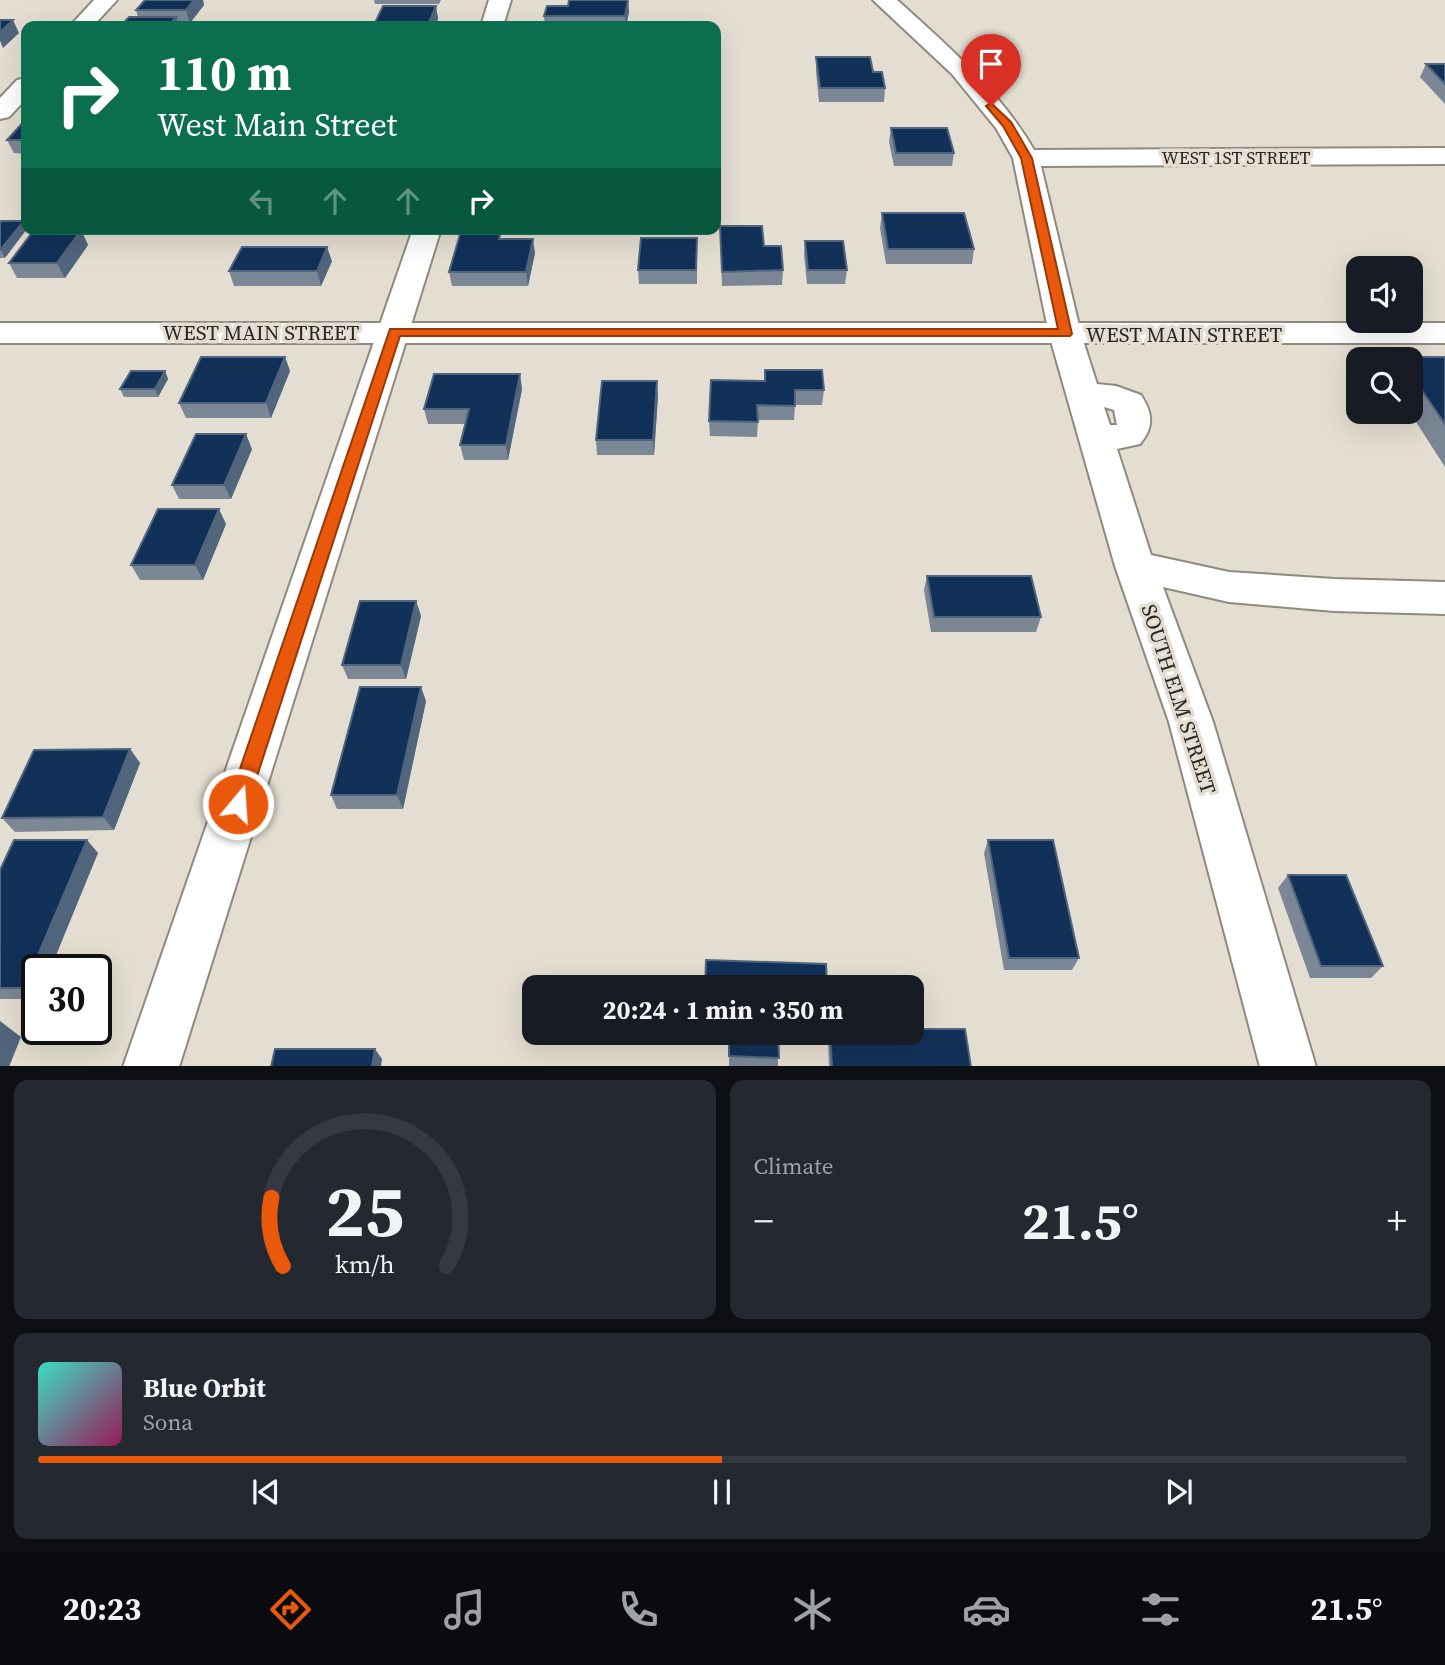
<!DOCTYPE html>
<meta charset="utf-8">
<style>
body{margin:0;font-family:"Source Serif 4",serif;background:#242831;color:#f1f3f6;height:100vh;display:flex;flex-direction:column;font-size:26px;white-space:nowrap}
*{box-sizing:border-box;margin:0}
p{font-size:23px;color:#9ea1a6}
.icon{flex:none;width:38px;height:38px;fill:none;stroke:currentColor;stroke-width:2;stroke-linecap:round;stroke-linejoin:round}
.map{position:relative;height:1066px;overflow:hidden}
.details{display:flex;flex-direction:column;gap:14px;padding:14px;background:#0d0f14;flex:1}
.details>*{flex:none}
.guide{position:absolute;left:21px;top:21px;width:700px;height:214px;border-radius:14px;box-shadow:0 7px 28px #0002;background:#0b6e4f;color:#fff;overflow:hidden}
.fabs{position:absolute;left:1346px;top:256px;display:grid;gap:14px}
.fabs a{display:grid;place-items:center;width:77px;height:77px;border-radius:14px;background:#171b24;box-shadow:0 7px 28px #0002;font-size:35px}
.speed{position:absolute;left:21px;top:954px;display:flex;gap:14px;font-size:35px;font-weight:700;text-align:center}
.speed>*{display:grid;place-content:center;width:91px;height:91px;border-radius:50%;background:#171b24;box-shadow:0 7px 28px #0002;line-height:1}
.speed .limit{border:4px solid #111;border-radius:10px;background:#fff;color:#111}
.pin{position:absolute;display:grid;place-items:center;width:60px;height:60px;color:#fff;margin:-72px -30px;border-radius:50% 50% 50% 0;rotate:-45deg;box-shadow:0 0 7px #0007}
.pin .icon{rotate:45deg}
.me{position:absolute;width:77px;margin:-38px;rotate:18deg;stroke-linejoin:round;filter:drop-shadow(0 0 5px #0008)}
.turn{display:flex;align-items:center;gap:24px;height:147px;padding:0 21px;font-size:32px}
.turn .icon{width:91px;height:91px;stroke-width:2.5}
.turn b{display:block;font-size:49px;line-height:60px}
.lanes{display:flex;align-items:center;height:66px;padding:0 21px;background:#0003;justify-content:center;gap:35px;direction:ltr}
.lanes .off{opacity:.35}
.big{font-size:52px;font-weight:700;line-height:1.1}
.details .card{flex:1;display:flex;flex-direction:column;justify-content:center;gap:10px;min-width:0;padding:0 24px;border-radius:14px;background:#242831}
.details .dial{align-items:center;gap:0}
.dial svg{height:182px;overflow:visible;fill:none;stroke:#363941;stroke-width:7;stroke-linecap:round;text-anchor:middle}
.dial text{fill:#f1f3f6;stroke:none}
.song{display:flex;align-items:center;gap:21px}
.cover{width:84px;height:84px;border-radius:10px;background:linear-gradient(135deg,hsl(170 70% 55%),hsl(330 70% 35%))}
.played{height:7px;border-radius:4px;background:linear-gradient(90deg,#ea580c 50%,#363941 50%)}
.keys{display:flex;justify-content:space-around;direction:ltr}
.heat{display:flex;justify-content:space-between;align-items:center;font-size:38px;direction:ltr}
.details .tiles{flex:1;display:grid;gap:14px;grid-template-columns:1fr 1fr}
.card:last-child{grid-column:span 2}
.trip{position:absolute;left:522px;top:975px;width:402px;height:70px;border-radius:14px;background:#171b24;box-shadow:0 7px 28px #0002;font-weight:700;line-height:70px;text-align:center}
.dock{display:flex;height:112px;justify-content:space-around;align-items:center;background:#090b0e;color:#9ea1a6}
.dock .icon{width:49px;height:49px}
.dock .selected{color:#ea580c}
.dock b{font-size:32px;color:#f1f3f6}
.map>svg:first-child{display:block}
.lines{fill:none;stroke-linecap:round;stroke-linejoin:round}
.minor-casing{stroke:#8f897e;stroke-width:4}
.major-casing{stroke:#8f897e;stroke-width:4}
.minor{fill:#fff;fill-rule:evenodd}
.major{fill:#fff;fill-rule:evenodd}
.wall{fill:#7b8795}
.shaded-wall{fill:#51657d}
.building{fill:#123159;stroke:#51657d;stroke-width:2}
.route{fill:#ea580c;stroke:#983908;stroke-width:2}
.labels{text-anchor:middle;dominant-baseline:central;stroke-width:7;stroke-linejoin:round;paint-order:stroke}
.far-street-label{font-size:18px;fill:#282621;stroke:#e4ddd1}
.street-label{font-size:21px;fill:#282621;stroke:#e4ddd1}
</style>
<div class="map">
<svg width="1445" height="1067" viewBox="0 0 1445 1067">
<rect width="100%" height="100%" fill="#e4ddd1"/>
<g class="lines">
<g class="minor-casing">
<g id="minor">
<polygon points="94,0 117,0 93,26 70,26"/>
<polygon points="489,0 511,0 503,26 481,26"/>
<path d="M873,0H897C948,46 999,90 1034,150L1445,148V164L1041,166L1081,334L1097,384L1116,386L1141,395C1153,414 1154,427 1140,444L1117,449L1151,555L1229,572L1334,579L1445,582V614L1334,611L1229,602L1163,587L1213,722L1316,1067H1260L1169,722L1115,566L1049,334L1013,158L996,128L952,74ZM1104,407L1114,410L1117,425H1110Z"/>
<polygon points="26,78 26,99 9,117 0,119 0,98 17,80"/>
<polygon points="413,229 441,229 179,1067 123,1067"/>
</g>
</g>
<g class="major-casing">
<rect id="major" x="0" y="323" width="1445" height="20"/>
</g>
<use href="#minor" class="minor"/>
<use href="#major" class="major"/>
</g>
<g class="wall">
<polygon points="194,0 203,0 204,5 190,23 178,23 180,26 121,26 138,17 136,10"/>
<polygon points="374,0 441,0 439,4 375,4"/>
<polygon points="628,0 629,12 626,26 545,26 544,16"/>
<polygon points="436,6 438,19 435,26 374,26 374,25"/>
<polygon points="816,57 873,72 885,88 884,102 819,102 816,71"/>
<polygon points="1426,64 1445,64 1445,104 1420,77"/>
<polygon points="26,119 26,154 14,153 7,140"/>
<polygon points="891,128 954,153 952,166 894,166 889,142"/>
<polygon points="882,213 974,249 972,264 886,264 880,228"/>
<polygon points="0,223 5,258 0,258"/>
<polygon points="720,226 783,270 782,285 722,286"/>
<polygon points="81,230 88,245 65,278 17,278 9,263"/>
<polygon points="697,238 697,284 639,284 638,270"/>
<polygon points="503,239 535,253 528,286 452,286 449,272"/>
<polygon points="805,241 847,270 845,284 807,284 804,255"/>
<polygon points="332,261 321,286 234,286 229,271"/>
<polygon points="285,357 290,371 271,418 186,418 179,403"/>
<polygon points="1400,357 1445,357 1445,467 1409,411 1410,411 1410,359 1399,359"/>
<polygon points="765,370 824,390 822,405 795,405 794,420 758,420 757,437 710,436 709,421 765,381"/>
<polygon points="165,371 168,379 158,397 124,397 120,389"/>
<polygon points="522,389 508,460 464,460 460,445 466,424 428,424 424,409"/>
<polygon points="658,396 654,455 597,455 596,440"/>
<polygon points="252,449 231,499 179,499 172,485"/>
<polygon points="226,524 203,580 140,580 131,565"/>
<polygon points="927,576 1041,617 1036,632 931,632 924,590"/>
<polygon points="416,601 421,616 406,679 348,679 342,665"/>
<polygon points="426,701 403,809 337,809 331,795"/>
<polygon points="130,749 140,763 114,830 15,832 2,818"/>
<polygon points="988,840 1079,958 1072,970 1004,970 984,853"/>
<polygon points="98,853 37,970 37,999 0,999 0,870"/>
<polygon points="1288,875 1383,966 1371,978 1310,978 1278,888"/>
<polygon points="703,1032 827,1032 827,1034 778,1033 778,1067 729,1066 729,1033"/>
<polygon points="829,1032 912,1032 971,1067 829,1067 828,1040"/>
</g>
<g class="shaded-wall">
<polygon points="194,0 203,0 204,5 190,23 186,10"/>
<polygon points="628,0 629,12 626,26 625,16"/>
<polygon points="436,6 438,19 435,26 429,26"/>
<polygon points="176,17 180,26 168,26"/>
<polygon points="13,20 19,33 3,48 0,41 0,32"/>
<polygon points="24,221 26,225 26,229 27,229 5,258 1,250"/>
<polygon points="81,230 88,245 65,278 57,263"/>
<polygon points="533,239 535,253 528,286 526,272"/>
<polygon points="327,247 332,261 321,286 317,271"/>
<polygon points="285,357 290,371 271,418 266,403"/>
<polygon points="165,371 168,379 158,397 155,389"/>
<polygon points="520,374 522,389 508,460 506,445"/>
<polygon points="657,381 658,396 654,455 653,440"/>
<polygon points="246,434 252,449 231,499 224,485"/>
<polygon points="219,509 226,524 203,580 195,565"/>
<polygon points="416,601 421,616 406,679 401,665"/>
<polygon points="421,687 426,701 403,809 397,795"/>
<polygon points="130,749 140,763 114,830 103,817"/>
<polygon points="87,840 98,853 50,970 37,970 37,998 24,988"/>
<polygon points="0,1021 21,1037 9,1067 0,1067"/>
<polygon points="375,1049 382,1059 381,1067 372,1067"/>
</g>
<g class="building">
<polygon points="145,0 194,0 186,10 136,10"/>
<polygon points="569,0 628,0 625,16 544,16 547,6 568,6"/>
<polygon points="383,6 436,6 428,25 374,25"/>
<polygon points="129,17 176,17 168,26 121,26"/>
<polygon points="0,20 13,20 0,32"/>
<polygon points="816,57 870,57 873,72 882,72 885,88 820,88"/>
<polygon points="1426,64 1445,64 1445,84"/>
<polygon points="26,119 26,140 7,140"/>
<polygon points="891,128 947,128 954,153 896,153"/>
<polygon points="882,213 964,213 974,249 888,249"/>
<polygon points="1,221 24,221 0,250 0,223"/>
<polygon points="720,226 762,226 764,246 781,246 783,270 722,272"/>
<polygon points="34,230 81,230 57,263 9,263"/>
<polygon points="461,231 501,231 499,239 533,239 526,272 449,272"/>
<polygon points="641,238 697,238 696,270 638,270"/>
<polygon points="805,241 843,241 847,270 808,270"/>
<polygon points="242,247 327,247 317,271 229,271"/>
<polygon points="201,357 285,357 266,403 179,403"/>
<polygon points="1400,357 1445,357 1445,424 1410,373 1410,359 1401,359"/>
<polygon points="765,370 822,370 824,390 795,390 795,406 757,405 758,422 709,421 711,380 765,381"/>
<polygon points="131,371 165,371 155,389 120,389"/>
<polygon points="434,374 520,374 506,445 460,445 469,409 424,409"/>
<polygon points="602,381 657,381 653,440 596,440"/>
<polygon points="196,434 246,434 224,485 172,485"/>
<polygon points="158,509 219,509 195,565 131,565"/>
<polygon points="927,576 1031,576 1041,617 934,617"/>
<polygon points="360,601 416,601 401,665 342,665"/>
<polygon points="360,687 421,687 397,795 331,795"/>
<polygon points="130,749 103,817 2,818 34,750"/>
<polygon points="14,840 87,840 24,988 0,988 0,870"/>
<polygon points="988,840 1053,840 1079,958 1009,958"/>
<polygon points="1288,875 1346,875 1383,966 1321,966"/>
<polygon points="706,960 826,964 827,987 705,987"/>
<polygon points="912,1029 965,1029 971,1067 832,1067 830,1032 912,1032"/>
<polygon points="729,1032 778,1032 779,1058 729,1056"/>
<polygon points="275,1049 375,1049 372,1067 271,1067"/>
</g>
<polygon class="route" points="991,103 1011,122 1032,158 1072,334 1070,336 400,336 248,804 245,810 238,813 231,810 228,804 390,329 1058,329 1021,158 1003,126 986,106"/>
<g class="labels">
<g class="far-street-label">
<text x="1236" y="157">WEST 1ST STREET</text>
</g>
<g class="street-label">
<text x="261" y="332">WEST MAIN STREET</text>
<text x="1184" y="334">WEST MAIN STREET</text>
<text transform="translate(1179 699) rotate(72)">SOUTH ELM STREET</text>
</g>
</g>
</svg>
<div class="fabs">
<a><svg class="icon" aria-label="sound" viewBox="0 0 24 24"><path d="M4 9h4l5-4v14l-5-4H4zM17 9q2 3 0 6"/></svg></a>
<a><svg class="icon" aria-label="search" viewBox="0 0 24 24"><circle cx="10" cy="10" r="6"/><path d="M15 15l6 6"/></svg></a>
</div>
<div class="speed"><div class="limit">30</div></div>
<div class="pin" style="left:991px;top:106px;background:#d93025"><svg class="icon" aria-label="arrive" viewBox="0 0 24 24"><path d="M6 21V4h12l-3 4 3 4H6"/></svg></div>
<svg class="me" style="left:238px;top:804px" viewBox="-20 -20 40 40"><circle r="17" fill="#ea580c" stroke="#fff" stroke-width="3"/><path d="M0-11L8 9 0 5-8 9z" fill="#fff"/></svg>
<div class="trip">20:24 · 1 min · 350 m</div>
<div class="guide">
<div class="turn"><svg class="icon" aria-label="right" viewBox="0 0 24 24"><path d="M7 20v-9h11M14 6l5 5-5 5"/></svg><div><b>110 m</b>West Main Street</div></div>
<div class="lanes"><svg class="icon off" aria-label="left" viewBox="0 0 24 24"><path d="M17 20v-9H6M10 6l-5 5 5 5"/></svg><svg class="icon off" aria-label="ahead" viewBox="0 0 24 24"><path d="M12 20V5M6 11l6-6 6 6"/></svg><svg class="icon off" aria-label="ahead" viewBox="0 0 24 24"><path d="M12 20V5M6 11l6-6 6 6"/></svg><svg class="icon" aria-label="right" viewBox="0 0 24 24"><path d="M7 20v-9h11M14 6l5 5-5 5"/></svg></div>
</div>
</div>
<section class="details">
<div class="tiles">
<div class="card dial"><svg viewBox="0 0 100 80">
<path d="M14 69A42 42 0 1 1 86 69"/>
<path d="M14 69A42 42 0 0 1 9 39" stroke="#ea580c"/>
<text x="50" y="56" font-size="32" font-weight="700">25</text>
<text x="50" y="72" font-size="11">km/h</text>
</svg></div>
<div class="card"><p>Climate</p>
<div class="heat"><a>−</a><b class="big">21.5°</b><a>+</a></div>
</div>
<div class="card">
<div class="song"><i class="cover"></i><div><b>Blue Orbit</b><p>Sona</p></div></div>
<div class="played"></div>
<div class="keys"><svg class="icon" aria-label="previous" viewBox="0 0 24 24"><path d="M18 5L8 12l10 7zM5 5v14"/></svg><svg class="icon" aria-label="pause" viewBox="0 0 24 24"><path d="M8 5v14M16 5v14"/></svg><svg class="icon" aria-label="next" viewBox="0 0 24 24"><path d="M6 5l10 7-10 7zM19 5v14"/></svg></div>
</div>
</div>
</section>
<nav class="dock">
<b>20:23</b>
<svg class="icon selected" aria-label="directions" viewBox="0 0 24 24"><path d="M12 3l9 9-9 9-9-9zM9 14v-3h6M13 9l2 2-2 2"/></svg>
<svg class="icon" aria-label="music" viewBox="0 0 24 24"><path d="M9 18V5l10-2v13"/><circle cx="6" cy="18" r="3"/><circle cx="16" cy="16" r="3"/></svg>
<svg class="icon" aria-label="phone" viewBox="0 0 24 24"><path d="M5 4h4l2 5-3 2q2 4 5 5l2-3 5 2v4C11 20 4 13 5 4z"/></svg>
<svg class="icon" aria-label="climate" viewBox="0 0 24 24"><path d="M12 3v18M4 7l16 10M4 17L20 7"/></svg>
<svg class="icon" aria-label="car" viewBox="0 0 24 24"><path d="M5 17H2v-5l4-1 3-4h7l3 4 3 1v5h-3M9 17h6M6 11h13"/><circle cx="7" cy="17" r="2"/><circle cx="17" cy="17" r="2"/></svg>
<svg class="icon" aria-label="filters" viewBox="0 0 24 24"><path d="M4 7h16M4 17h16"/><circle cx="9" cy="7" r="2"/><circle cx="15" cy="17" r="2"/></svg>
<b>21.5°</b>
</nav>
